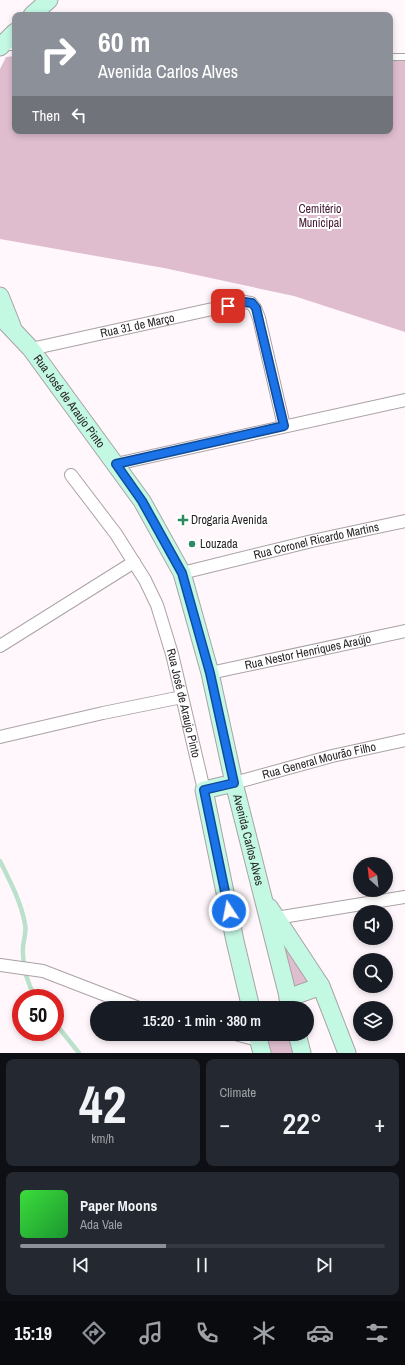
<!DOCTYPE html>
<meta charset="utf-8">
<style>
body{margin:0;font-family:"Archivo Narrow",sans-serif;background:#242831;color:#f1f3f6;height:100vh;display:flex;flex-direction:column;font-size:15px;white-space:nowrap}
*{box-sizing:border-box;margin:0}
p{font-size:13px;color:#9ea1a6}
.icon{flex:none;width:22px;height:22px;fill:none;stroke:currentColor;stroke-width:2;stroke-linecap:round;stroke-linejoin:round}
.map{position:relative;height:1053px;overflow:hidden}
.side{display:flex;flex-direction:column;gap:6px;padding:6px;background:#0d0f14;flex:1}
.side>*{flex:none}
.hud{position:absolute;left:12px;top:12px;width:381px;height:122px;border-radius:8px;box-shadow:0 2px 6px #0003;background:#8c9099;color:#fff;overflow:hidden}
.needle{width:26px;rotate:333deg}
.buttons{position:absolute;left:353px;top:857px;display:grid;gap:8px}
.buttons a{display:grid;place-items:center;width:40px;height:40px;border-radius:50%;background:#171b24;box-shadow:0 2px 6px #0003;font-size:20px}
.speed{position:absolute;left:12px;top:989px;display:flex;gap:8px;font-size:20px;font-weight:700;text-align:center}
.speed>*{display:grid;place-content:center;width:52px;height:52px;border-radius:50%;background:#171b24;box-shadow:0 2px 6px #0003;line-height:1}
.speed .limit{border:6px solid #d22;background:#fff;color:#111}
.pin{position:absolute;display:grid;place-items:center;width:34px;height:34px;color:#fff;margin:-17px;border-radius:8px;box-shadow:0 2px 6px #0006}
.me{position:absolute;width:44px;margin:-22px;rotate:349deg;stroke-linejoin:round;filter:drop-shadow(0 0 3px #0008)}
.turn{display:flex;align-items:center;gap:14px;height:84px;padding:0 20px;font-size:18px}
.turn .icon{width:52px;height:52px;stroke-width:2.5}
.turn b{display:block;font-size:28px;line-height:34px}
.then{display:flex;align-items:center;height:38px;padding:0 20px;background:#0003;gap:8px;font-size:15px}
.big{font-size:30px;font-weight:600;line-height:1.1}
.side .tile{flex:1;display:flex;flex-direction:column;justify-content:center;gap:6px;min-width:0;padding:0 14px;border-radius:8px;background:#242831}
.side .dial{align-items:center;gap:0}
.dial b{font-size:52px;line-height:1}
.song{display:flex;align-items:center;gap:12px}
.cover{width:48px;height:48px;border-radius:6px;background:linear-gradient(135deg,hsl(120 70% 55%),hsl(130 70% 35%))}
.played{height:4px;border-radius:2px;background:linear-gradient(90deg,#8c9099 40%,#363941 40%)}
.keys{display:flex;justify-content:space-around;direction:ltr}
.heat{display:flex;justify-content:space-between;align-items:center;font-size:22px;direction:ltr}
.side .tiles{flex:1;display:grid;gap:6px;grid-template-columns:1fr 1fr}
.tile:last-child{grid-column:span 2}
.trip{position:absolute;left:90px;top:1001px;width:224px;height:40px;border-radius:20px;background:#171b24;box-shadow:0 2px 6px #0003;font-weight:600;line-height:40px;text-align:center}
.dock{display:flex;height:64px;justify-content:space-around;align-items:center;background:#090b0e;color:#9ea1a6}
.dock .icon{width:28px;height:28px}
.dock .current{color:#8c9099}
.dock b{font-size:18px;color:#f1f3f6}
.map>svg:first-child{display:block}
.green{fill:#dfbdcf}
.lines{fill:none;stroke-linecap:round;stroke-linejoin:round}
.stream{stroke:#bbe0cb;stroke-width:4.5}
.lane-casing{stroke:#aaa2a6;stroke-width:8}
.street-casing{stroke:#aaa2a6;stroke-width:14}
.secondary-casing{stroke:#aaa2a6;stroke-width:19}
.lane{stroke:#fff;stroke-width:6}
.street{stroke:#fff;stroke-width:12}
.secondary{stroke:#c3f8e3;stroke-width:17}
.route-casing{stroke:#114b97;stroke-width:10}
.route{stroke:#1a73e8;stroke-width:7}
.poi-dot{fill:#2d8b62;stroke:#fff;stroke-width:1.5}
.labels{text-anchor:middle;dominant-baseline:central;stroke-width:4;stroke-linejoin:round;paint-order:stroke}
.park-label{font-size:12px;fill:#451833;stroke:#fff}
.street-label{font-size:12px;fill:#282426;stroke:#fff}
.poi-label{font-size:12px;fill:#282426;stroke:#fff;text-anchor:start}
</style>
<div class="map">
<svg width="405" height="1053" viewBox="0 0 405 1053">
<rect width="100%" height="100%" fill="#fff7fb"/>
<g class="green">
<polygon points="15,56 15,131 390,131 390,59 405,59 405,332 294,296 164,268 0,239 0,69 6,57"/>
<polygon points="275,923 313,980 294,988"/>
<polygon points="265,1034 292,1034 297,1053 268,1053"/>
</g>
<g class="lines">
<g class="stream">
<path d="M0,861C10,881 21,902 25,924C27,932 23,941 23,948C22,966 27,983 36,998"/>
<polyline points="55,1023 79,1053"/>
</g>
<g class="lane-casing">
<g id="lane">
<polyline points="4,47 15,47"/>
<polyline points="390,57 405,57"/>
</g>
</g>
<g class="street-casing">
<g id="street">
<path id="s1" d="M31,349L244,302L251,303L255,308L259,318L284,426"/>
<polyline points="116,464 405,400"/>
<path id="s2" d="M71,475L116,534L145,580L157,605L172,654L204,790"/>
<path id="s3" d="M182,573L312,541L405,521"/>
<polyline points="0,646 134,562"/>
<path id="s4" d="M210,673L405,631"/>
<polyline points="0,737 103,713 182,697"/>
<path id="s5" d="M234,783L332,756L405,740"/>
<polyline points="276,918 405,897"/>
<polyline points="0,965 43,971 139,1008"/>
<polyline points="235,1034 258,1040"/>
</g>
</g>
<g class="secondary-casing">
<g id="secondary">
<polyline points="32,15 49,0"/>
<polyline points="0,47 15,32"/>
<polyline points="0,296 12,326"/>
<path id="s6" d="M0,316L31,349L142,501L182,573L210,673L234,783L291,1008"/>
<polyline points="234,783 204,790 235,941 251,1008"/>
<polyline points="269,907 321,986"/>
<polyline points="288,998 321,986 347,1053"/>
<polyline points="257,1034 262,1053"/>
<polyline points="297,1034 302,1053"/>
</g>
</g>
<use href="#lane" class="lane"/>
<use href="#street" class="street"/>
<use href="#secondary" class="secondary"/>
</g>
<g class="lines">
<g class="route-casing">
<polyline id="route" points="228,306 244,302 252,303 256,308 284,426 116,464 142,501 182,573 210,673 234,783 204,790 229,911"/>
</g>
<use href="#route" class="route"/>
</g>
<g class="poi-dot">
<path d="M181 514h4v4h4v4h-4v4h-4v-4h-4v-4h4z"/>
<circle cx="192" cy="544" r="4"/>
</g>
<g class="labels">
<g class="park-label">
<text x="320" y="209">Cemitério<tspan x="320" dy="14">Municipal</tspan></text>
</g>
<g class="street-label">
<text stroke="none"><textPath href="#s1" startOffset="109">Rua 31 de Março</textPath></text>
<text stroke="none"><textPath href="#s6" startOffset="110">Rua José de Araujo Pinto</textPath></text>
<text stroke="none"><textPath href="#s3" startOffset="138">Rua Coronel Ricardo Martins</textPath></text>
<text stroke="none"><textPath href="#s4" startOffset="100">Rua Nestor Henriques Araújo</textPath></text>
<text stroke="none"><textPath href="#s2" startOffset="258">Rua José de Araujo Pinto</textPath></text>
<text stroke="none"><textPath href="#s5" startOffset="88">Rua General Mourão Filho</textPath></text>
<text stroke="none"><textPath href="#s6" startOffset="591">Avenida Carlos Alves</textPath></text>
</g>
<g class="poi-label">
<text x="191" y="520">Drogaria Avenida</text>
<text x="200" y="544">Louzada</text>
</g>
</g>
</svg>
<div class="buttons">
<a><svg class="needle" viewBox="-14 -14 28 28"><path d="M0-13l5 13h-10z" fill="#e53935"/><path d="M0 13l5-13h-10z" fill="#9ea1a6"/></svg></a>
<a><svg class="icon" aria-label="sound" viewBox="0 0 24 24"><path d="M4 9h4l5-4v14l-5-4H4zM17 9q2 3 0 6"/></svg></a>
<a><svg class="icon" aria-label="search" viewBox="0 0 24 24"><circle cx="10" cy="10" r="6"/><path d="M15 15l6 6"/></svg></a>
<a><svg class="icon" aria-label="layers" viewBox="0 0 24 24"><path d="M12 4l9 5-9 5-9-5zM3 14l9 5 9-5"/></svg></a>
</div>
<div class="speed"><div class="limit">50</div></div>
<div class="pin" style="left:228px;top:306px;background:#d93025"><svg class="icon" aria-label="arrive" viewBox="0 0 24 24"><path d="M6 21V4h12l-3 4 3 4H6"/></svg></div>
<svg class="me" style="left:229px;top:911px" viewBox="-20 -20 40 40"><circle r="17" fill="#1a73e8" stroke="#fff" stroke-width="3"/><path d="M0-11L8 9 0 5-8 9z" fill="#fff"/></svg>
<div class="trip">15:20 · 1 min · 380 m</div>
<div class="hud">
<div class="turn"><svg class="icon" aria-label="right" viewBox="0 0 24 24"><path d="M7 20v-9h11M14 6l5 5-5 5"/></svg><div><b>60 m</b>Avenida Carlos Alves</div></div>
<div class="then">Then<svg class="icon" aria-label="left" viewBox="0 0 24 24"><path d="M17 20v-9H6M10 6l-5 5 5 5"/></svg></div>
</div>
</div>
<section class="side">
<div class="tiles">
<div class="tile dial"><b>42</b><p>km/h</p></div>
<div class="tile"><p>Climate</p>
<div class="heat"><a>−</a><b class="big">22°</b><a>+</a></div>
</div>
<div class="tile">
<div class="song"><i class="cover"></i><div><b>Paper Moons</b><p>Ada Vale</p></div></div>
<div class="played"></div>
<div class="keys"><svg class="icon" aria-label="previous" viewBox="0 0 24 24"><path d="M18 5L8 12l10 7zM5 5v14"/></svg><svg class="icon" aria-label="pause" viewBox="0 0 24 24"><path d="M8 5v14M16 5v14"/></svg><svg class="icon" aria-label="next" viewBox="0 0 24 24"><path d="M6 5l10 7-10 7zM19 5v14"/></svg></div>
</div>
</div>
</section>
<nav class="dock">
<b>15:19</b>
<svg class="icon current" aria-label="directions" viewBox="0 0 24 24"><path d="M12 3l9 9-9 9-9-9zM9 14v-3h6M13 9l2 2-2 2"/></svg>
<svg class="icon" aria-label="music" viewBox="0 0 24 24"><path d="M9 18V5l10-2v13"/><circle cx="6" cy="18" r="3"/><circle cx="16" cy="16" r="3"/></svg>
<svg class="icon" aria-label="phone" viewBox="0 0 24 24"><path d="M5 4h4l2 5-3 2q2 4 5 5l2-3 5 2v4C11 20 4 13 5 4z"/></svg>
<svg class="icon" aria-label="climate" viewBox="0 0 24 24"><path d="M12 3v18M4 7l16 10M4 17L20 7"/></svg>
<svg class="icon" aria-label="car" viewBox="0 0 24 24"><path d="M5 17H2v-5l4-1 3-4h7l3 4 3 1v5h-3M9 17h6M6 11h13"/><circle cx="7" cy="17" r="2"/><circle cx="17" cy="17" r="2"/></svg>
<svg class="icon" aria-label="filters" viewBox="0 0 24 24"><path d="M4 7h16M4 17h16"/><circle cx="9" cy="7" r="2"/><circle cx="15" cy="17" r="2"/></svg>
</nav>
